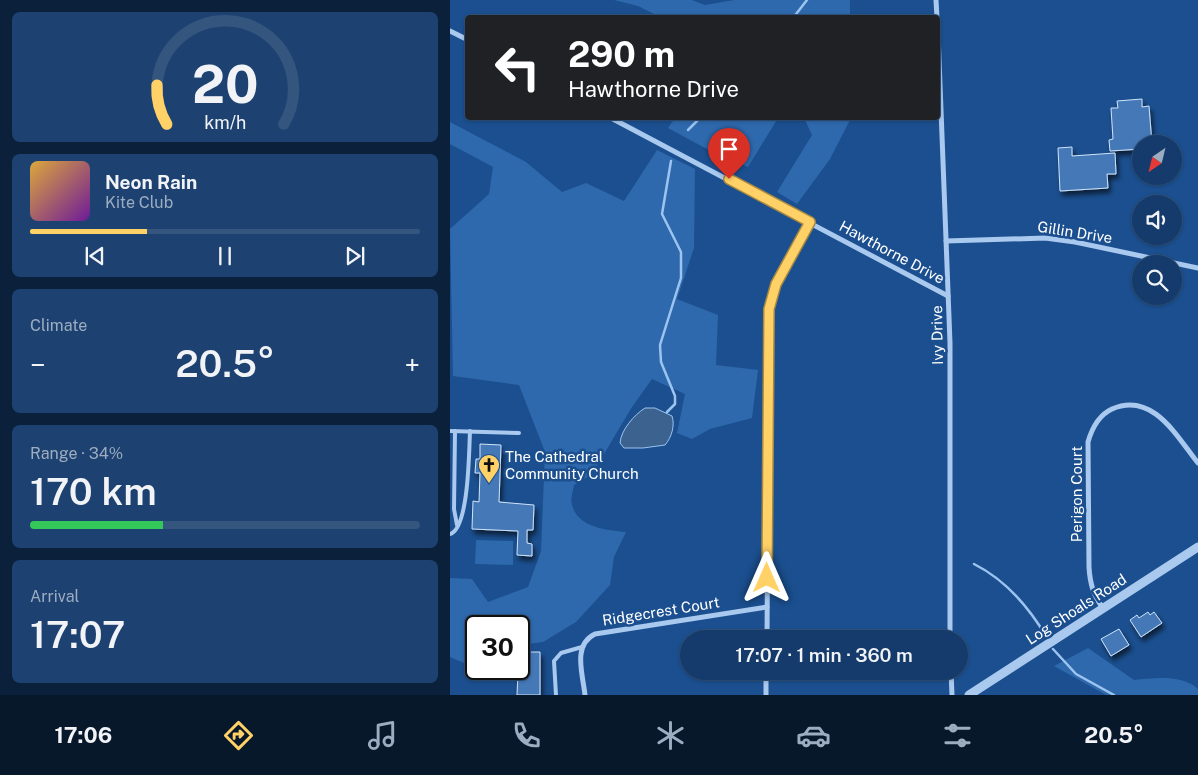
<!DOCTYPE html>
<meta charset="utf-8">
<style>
body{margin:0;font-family:"Public Sans",sans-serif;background:#1d4271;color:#f1f3f6;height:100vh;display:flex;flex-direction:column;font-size:19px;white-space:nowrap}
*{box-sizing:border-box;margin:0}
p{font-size:16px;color:#9dadc1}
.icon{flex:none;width:28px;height:28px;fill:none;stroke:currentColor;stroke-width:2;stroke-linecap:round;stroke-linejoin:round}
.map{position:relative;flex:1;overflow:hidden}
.drawer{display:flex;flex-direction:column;gap:12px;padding:12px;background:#0b203b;width:450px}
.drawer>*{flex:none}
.top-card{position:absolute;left:15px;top:15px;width:475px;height:105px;border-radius:5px;box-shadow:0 1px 4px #0004,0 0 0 1px #33557e;background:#202124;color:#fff;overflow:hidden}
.needle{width:32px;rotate:215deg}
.controls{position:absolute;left:682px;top:135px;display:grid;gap:10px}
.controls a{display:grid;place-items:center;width:50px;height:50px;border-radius:50%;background:#143b6b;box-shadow:0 1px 4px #0004,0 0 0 1px #33557e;font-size:25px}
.speed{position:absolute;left:15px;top:615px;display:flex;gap:10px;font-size:25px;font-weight:700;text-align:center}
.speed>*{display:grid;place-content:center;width:65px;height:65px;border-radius:50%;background:#143b6b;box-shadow:0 1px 4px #0004,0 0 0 1px #33557e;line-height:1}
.speed .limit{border:2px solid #111;border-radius:8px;background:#fff;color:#111}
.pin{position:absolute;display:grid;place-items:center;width:42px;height:42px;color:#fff;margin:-51px -21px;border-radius:50% 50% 50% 0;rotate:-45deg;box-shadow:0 0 5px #0007}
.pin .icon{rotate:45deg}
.me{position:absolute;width:55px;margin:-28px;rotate:0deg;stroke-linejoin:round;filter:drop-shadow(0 0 4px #0008)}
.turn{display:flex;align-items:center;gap:18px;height:105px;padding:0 20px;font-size:22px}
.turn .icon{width:65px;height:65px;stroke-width:2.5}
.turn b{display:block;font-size:35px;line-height:42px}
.big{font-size:38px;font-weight:600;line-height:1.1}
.drawer .widget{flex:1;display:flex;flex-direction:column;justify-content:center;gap:8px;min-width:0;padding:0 18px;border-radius:8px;background:#1d4271}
.drawer .dial{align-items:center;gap:0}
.dial svg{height:130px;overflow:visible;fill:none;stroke:#33557e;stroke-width:7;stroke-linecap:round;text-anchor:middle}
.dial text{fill:#f1f3f6;stroke:none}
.song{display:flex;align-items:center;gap:15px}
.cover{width:60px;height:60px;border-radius:8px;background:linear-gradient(135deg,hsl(40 70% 55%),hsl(280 70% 35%))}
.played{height:5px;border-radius:2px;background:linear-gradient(90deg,#ffd166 30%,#33557e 30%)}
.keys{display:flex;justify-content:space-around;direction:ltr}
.heat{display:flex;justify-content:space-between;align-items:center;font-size:28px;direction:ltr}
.charge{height:8px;border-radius:4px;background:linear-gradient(90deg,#34c759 34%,#33557e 0)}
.trip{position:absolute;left:230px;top:630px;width:288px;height:50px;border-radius:25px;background:#143b6b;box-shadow:0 1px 4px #0004,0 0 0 1px #33557e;font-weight:600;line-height:50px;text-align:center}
.tab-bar{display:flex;height:80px;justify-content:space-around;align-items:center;background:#08182b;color:#9dadc1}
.tab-bar .icon{width:35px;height:35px}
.tab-bar .current{color:#ffd166}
.tab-bar b{font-size:22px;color:#f1f3f6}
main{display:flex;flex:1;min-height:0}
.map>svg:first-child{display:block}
.green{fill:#2e69ad}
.water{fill:#3c6290;stroke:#9cc4f0}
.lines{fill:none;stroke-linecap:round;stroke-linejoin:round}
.stream{stroke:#9cc4f0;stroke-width:2.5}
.building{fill:#4478b7;stroke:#cfe3fa;filter:url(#shadow)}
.service{stroke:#a9c9ee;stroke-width:4}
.minor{stroke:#a9c9ee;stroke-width:5}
.tertiary{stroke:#a9c9ee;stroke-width:9}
.route-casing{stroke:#a68842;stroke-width:12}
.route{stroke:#ffd166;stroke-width:9}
.labels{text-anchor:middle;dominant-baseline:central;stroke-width:5;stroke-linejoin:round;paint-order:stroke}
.street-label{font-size:15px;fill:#fff;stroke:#1b4f8f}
.poi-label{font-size:15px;fill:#fff;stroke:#1b4f8f;text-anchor:start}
</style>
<main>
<section class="drawer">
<div class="widget dial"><svg viewBox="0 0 100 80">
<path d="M14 69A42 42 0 1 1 86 69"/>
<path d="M14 69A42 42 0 0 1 8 45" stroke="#ffd166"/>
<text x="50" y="56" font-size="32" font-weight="700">20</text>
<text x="50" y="72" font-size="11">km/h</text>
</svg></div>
<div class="widget">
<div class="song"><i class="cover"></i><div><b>Neon Rain</b><p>Kite Club</p></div></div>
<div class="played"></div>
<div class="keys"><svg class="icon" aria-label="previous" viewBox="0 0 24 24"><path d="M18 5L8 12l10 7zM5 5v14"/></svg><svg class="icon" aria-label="pause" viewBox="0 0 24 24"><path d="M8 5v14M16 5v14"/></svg><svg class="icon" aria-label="next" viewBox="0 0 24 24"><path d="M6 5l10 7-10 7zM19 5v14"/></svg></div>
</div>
<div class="widget"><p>Climate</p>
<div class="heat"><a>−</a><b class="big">20.5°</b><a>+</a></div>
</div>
<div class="widget"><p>Range · 34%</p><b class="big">170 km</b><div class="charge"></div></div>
<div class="widget"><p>Arrival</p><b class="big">17:07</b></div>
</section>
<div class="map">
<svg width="748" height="695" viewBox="0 0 748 695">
<defs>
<filter id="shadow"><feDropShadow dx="2.5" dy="4.5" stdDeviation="2.5" flood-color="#0009"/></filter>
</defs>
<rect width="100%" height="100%" fill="#1b4f8f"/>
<g class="green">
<polygon points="164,0 242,0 255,5 284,0 400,0 400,17 210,17 188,6"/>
<polygon points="225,118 328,118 298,167 253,147 218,128"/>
<polygon points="354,118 401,118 380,159 347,204 327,192 362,135"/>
<path d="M0,122L76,162L112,192L136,183L174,201L207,150L245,169L244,248L227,299L268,315L266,365L308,370L302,418L260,429L242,439L227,433L235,394L202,379L182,407L142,474L124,485C123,491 120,500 122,505C128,528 157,530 176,532L164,557L160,585L126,622L93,642L69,645V626H26V668L0,657V578L22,579L38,602L78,587L91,551L95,452L69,385L3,376L0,229L39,194L43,167L0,144Z"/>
<polygon points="26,540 63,541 63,565 25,564"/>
<path d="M638,648L684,680C704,678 732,674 748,689V695H656L604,666Z"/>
</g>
<path class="water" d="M195,408H205L222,416C225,425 222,437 215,445L193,448H174L170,443C171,430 184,415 195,408Z"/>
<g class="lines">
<g class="stream">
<polyline points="343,18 357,0"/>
<polyline points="238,130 250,118"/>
<polyline points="217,412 225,404 225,396 211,362 210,345 231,278 231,252 212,214 221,161"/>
<path d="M524,564C554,579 578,606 596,636"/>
<polyline points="603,649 626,674 664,695"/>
</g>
</g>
<g class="building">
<polygon points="692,99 692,107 699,106 702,144 691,144 691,149 660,151 659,140 663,139 661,108 668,108 667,101"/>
<polygon points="622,147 622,156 665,153 666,174 657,174 658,188 610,191 608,148"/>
<polygon points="30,444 51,445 49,502 84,505 83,530 77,530 77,543 82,544 82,556 67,555 68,531 22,529 23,501 29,502 30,473 25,473 26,459 30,459"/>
<polygon points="698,612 700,615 704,612 712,623 691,637 680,620 687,615 689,618"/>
<polygon points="669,629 679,645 661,656 651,639"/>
<polygon points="69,652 90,652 90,695 67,695"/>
</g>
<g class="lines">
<g class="service">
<polyline points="0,431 69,433"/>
<polyline points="5,431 4,509 7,525"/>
<path d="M0,534C19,529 19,450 20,431"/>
<polyline points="106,695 104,661 111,653 132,647"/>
</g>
<g class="minor">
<polyline points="486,0 487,18"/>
<polyline points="0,31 18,40"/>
<polyline points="488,32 500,343 500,639"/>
<polyline points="161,118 498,296"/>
<polyline points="496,241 595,238 625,242 748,268"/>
<path d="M653,608C643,595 640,583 639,567L638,442C642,428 649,415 662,409C703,391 727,437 748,463"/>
<polyline points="317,639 319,309 326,284 360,222"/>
<polyline points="501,671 502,695"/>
<path d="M135,695C133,675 122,645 145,634L317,607"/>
<polyline points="316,695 316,671"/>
</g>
<polyline class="tertiary" points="519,695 748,547"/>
</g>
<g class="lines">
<g class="route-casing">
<polyline id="route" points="279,179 360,222 326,284 319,309 317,578"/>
</g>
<use href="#route" class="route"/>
</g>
<defs>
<g id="church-pin" transform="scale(1.125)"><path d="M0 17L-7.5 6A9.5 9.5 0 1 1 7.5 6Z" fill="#ffd166" stroke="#1b4f8f"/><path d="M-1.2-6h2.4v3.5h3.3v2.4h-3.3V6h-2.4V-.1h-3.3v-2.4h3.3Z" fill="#111"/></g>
</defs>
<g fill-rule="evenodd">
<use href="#church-pin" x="39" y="465"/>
</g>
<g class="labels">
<g class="street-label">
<text transform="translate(625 232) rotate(9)">Gillin Drive</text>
<text transform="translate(442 252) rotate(28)">Hawthorne Drive</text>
<text transform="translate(487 335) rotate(-91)">Ivy Drive</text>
<text transform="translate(626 494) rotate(-90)">Perigon Court</text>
<text transform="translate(626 609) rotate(-33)">Log Shoals Road</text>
<text transform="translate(211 611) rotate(-9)">Ridgecrest Court</text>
</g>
<g class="poi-label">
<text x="55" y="456">The Cathedral<tspan x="55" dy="17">Community Church</tspan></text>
</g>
</g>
</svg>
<div class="controls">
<a><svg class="needle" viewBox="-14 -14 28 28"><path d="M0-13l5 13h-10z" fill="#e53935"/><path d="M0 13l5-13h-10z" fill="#9dadc1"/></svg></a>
<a><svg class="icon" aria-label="sound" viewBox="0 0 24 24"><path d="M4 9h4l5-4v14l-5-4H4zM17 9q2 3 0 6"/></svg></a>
<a><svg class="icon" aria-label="search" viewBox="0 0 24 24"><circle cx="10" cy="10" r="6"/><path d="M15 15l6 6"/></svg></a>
</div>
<div class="speed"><div class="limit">30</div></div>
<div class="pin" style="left:279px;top:179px;background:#d93025"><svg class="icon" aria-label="arrive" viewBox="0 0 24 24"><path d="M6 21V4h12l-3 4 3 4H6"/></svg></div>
<svg class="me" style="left:317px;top:578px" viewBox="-20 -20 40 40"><path d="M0-17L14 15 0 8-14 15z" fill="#ffd166" stroke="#fff" stroke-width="4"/></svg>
<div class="trip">17:07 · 1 min · 360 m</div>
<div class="top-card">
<div class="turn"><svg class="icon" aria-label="left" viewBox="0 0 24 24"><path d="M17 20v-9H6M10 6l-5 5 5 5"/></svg><div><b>290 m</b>Hawthorne Drive</div></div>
</div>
</div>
</main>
<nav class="tab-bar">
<b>17:06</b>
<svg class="icon current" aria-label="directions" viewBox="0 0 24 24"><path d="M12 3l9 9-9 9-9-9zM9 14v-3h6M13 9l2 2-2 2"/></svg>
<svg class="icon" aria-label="music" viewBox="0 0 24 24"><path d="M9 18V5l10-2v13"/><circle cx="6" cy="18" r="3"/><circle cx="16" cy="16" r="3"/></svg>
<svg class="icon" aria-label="phone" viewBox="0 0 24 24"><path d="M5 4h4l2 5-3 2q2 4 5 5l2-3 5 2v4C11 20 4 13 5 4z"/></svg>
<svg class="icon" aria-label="climate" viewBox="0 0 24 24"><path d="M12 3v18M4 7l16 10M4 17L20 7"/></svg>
<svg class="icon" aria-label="car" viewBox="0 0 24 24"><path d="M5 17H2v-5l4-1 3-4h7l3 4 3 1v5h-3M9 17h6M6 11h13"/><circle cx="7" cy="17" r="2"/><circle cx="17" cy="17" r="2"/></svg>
<svg class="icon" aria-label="filters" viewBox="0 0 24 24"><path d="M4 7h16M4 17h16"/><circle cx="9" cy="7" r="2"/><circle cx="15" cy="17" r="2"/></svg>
<b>20.5°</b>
</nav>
